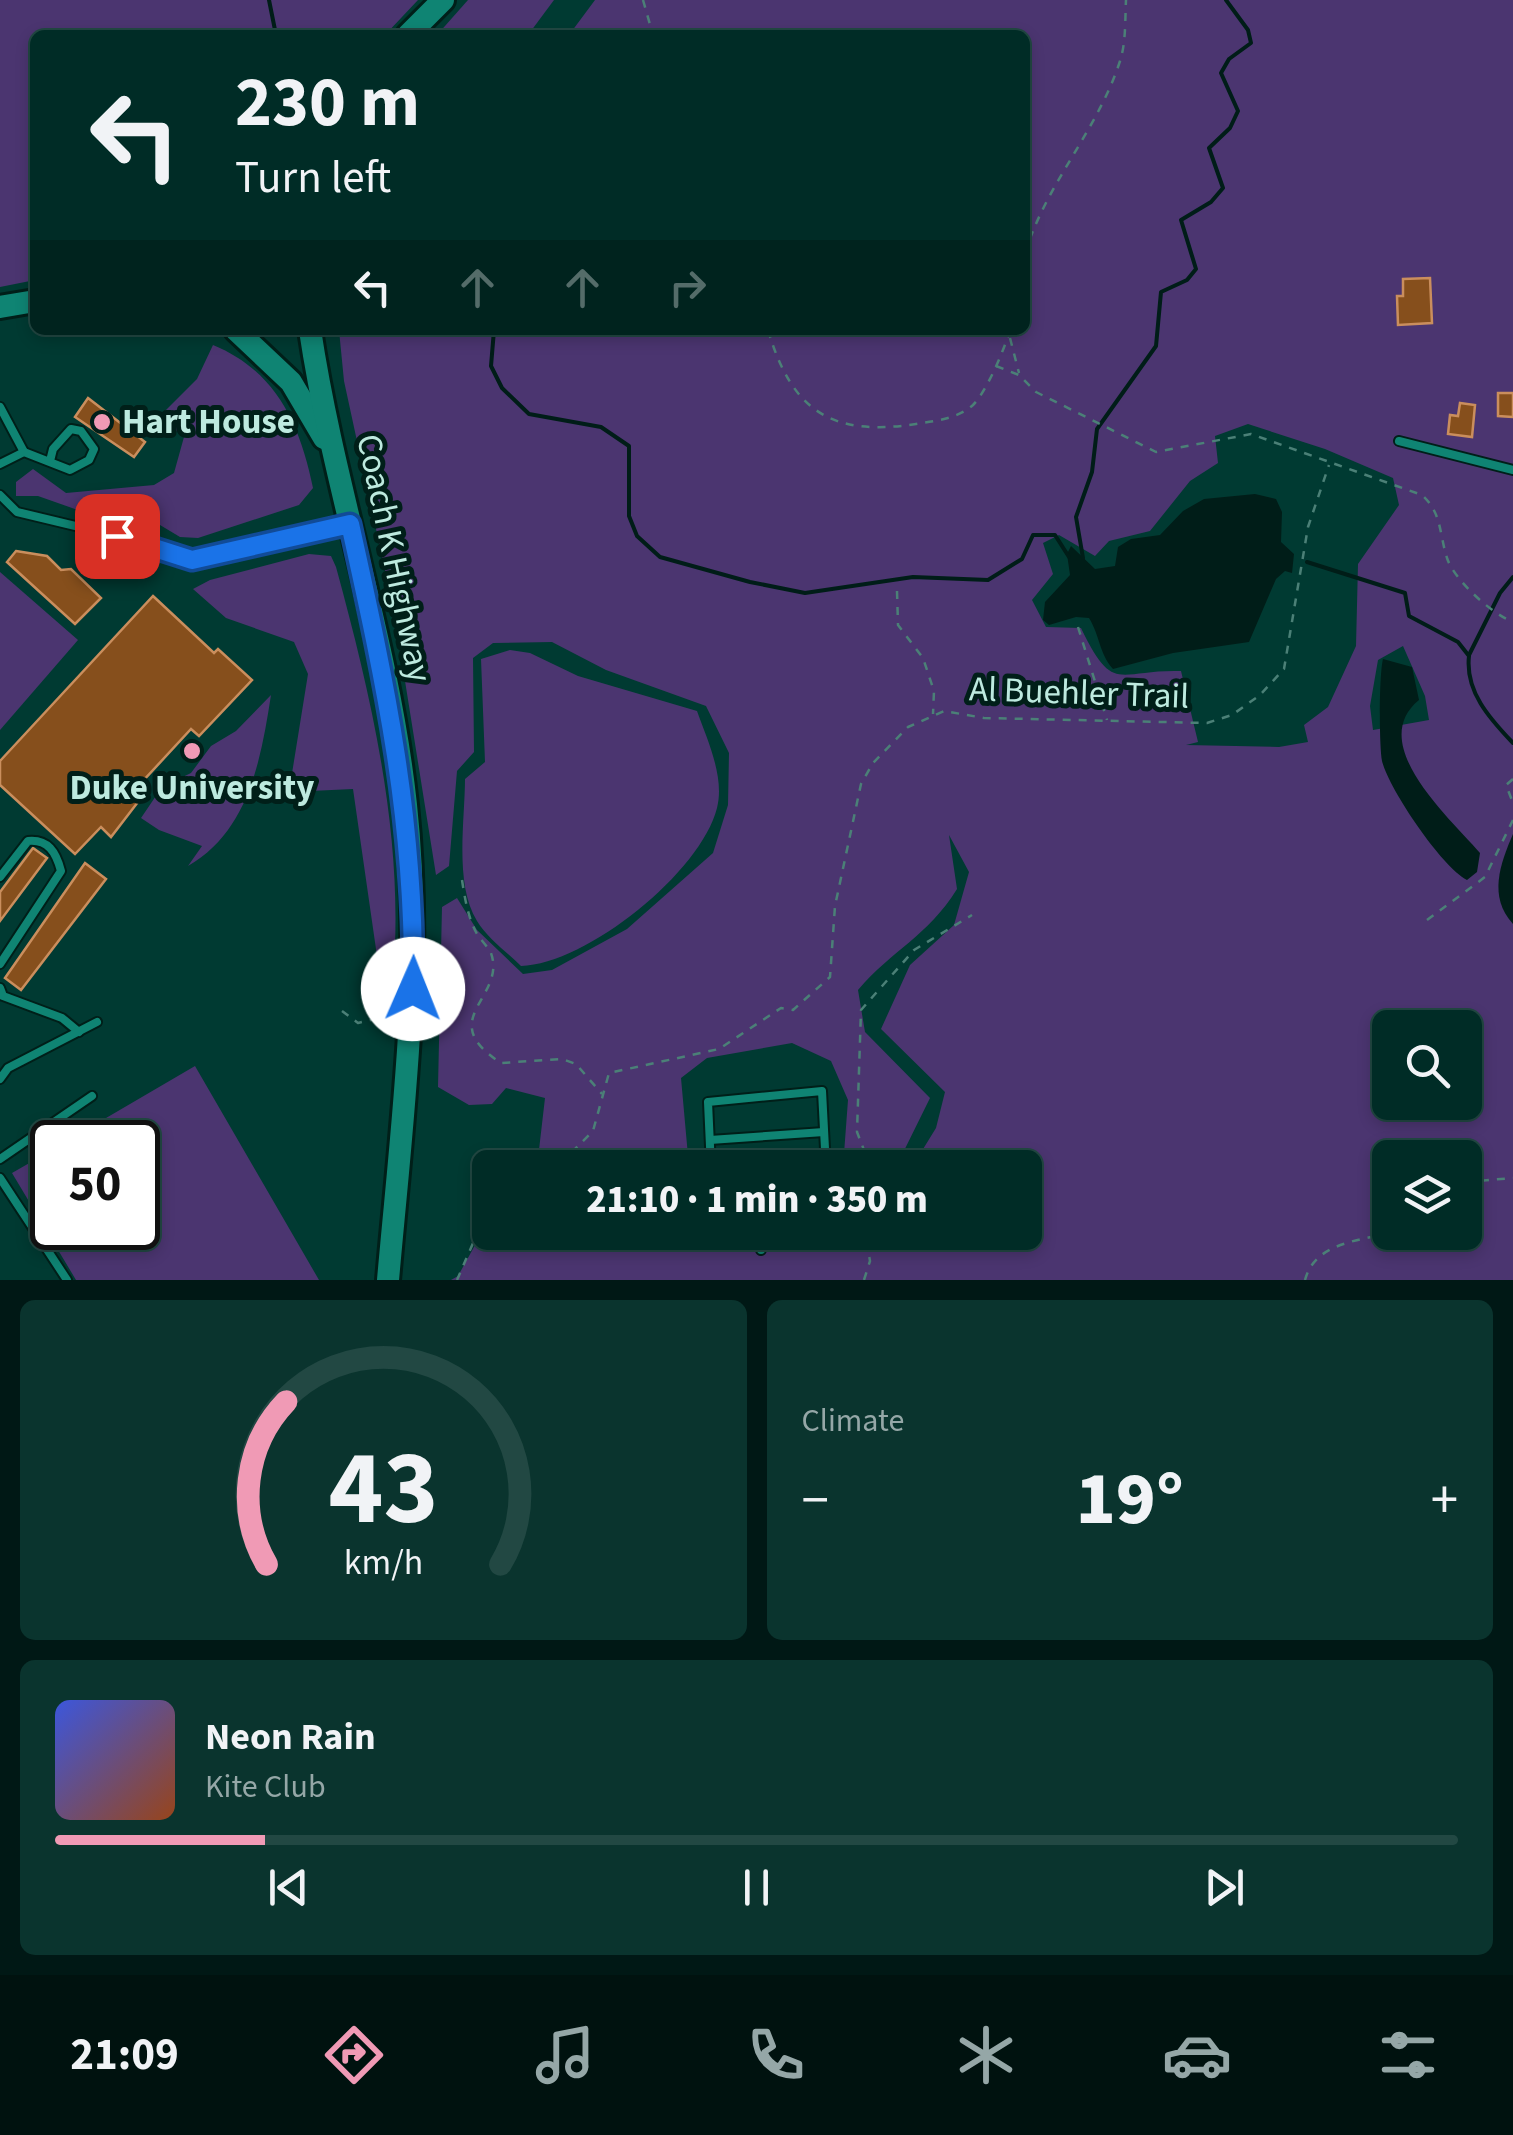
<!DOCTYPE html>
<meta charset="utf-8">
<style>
body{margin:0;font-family:"Source Sans 3",sans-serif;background:#0a342e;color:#f1f3f6;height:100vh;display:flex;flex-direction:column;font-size:38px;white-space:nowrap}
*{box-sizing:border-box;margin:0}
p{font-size:32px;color:#95a7a7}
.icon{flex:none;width:55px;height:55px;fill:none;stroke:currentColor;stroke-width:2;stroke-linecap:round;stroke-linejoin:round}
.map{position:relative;height:1280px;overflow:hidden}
.side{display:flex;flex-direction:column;gap:20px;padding:20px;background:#001815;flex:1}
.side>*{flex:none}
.hud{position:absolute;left:30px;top:30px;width:1000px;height:305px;border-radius:15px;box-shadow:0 5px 15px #0003,0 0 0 2px #224843;background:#002c26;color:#f1f3f6;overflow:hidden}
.tools{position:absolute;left:1372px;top:1010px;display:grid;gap:20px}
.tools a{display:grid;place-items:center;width:110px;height:110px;border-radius:15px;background:#002c26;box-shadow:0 5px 15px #0003,0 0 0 2px #224843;font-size:50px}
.speed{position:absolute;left:30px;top:1120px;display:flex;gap:20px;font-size:50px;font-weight:700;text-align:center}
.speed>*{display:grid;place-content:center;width:130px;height:130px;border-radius:50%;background:#002c26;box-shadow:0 5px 15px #0003,0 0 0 2px #224843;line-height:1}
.speed .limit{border:5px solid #111;border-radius:15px;background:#fff;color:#111}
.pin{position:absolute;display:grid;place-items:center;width:85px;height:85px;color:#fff;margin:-42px;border-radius:20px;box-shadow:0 5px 15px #0006}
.me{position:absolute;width:110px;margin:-55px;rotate:1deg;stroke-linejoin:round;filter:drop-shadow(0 0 8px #0008)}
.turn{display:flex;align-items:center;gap:35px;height:210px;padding:0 40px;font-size:45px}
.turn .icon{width:130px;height:130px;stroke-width:2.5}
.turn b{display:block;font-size:70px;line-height:85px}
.lanes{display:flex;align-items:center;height:95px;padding:0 40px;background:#0003;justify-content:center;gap:50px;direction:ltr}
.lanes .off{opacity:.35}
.big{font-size:75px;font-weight:800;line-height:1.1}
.side .card{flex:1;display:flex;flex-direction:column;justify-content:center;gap:15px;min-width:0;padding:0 35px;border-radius:15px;background:#0a342e}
.side .dial{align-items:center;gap:0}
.dial svg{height:260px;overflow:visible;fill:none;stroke:#224843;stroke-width:7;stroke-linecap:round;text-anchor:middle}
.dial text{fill:#f1f3f6;stroke:none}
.song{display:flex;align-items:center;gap:30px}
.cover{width:120px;height:120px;border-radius:15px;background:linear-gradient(135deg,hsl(230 70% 55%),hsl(20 70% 35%))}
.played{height:10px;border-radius:5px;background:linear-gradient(90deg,#f09ab5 15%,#224843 15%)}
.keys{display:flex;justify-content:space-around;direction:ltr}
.heat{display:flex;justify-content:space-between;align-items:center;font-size:55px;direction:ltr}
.side .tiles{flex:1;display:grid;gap:20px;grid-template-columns:1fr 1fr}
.card:last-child{grid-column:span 2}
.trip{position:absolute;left:472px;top:1150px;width:570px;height:100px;border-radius:15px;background:#002c26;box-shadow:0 5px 15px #0003,0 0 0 2px #224843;font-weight:800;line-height:100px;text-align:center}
.dock{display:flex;height:160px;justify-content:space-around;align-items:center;background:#00120f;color:#95a7a7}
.dock .icon{width:70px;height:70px}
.dock .active{color:#f09ab5}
.dock b{font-size:45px;color:#f1f3f6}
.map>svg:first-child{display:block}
.green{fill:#4b3570;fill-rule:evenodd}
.water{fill:#001d18}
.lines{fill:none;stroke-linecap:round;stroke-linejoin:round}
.stream{stroke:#001d18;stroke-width:4}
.building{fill:#864f1c;stroke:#ca8e5d;stroke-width:2.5}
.lane-casing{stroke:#001f19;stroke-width:12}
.secondary-casing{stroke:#001f19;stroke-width:28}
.path{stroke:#4b8077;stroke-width:2.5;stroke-dasharray:8 8;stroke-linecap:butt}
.lane{stroke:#0f8473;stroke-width:8}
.secondary{stroke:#0f8473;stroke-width:22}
.route-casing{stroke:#114b97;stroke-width:25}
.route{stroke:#1a73e8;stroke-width:18}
.poi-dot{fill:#f09ab5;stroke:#001f19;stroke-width:4}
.labels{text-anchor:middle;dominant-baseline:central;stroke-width:10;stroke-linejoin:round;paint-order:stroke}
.poi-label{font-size:35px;font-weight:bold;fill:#bdeadf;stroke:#001f19;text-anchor:start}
.street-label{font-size:35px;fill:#bdeadf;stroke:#001f19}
</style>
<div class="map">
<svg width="1513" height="1280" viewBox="0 0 1513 1280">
<rect width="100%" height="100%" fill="#003a32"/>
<g class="green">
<polygon points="0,0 418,0 385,35 35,35 35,280 0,287"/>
<polygon points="468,0 554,0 528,35 437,35"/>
<path d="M595,0H1513V1280H451L458,1276L490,1218V1232H769L798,1248L803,1246L797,1242L800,1233L1025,1232V1168L912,1167L936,1128L945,1092L881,1029L910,965L954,925L969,872L949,835L957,889C928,936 892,950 858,990L865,1032L930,1098L896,1167H843L848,1100L831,1061L792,1043L707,1058L681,1078L689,1167H537L545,1098L506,1088L492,1104L469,1105L438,1087L442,907L457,898L477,930L523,974L552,970L627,929L713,853L728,805L729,753L706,706L606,670L552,642L493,643L473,658L474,752L457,771L449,866L436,875L394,612L344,381L339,330H1025V35H569ZM1248,424L1325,449L1393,478L1399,505L1358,564L1356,646L1328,707L1304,725L1308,742L1279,747L1186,745L1198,742L1181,671C1117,669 1114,696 1081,628L1046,627L1032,600L1053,574L1043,543L1059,535L1095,556L1109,541L1150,531L1190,481L1218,463L1215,436ZM1403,646L1425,696L1429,720L1373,730L1370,706L1378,660ZM1390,1028H1465V1102H1390ZM1390,1158H1465V1232H1390Z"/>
<path d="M213,345C276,371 300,424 313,488L299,505L198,538L180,537L160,525L126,527L38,496H16V482L33,469L66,493L154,485L174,473L184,437L159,417L197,379Z"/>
<path d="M309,554L331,556L336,567C372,699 405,840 393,977L381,984L353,789L289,792L308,674L294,642L226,618L193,589L210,580Z"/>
<polygon points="0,572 78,640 0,730"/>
<path d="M510,650L530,653L578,676L697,711C707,739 725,777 717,808C701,872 587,964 521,966C507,952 487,938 477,921C454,884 465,820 465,779L485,762L481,659Z"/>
<path d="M271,695C261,759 249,831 188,866L202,846L159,830L141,818L162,787L191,773L211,746L236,731Z"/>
<polygon points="195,1066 319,1280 76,1280 12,1173 52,1150 52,1228 138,1228 138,1142 65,1142"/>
</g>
<g class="water">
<path d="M1255,494L1276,499L1282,512L1281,542L1294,554L1292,573L1285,571L1276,579L1249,642L1173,653L1113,669C1099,653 1100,636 1089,618L1076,617L1049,625L1043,620L1045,602L1070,575L1067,554L1071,546L1095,569L1115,566L1118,547L1131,539L1160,535L1183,511L1204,499Z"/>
<path d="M1383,659L1412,667L1419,700C1365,744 1451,819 1480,853L1477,872L1467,880C1441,866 1389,789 1382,761C1379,745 1379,675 1383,659Z"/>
<path d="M1513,834V924C1488,897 1500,864 1513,834Z"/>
</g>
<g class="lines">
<g class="stream">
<polyline points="269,0 276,35"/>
<polyline points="494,330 491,366 502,388 529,414 601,427 629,446 629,516 637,536 660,557 750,582 805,593 913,577 988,580 1022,559 1033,535 1055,535 1069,557"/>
<polyline points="1083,558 1076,517 1092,472 1097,429 1156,346 1161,292 1187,280 1196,269 1181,220 1211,202 1223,188 1209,148 1230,128 1238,111 1221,73 1229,59 1251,43 1248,30 1226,0"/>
<path d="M1307,562L1405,593L1409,616L1458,642L1469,656C1465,691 1489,718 1513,743"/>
<polyline points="1469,655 1500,593 1513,577"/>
</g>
</g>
<g class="building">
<polygon points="1430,278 1432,323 1398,325 1397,296 1403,296 1403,279"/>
<polygon points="1498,393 1513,393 1513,417 1498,416"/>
<polygon points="88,398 145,442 134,457 75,417"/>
<polygon points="1460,403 1475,405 1472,437 1448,434 1450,415 1458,416"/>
<polygon points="16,551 47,556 61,570 71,569 101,598 75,624 7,562"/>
<polygon points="153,596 214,653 218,649 252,680 199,736 191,729 130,795 138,802 111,837 101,827 75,854 0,785 0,761"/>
<polygon points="33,848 47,858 0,921 0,892"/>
<polygon points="85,863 106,879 21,990 5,978"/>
</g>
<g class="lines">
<g class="lane-casing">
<g id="lane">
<polyline points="0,407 24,452"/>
<polyline points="1399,441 1513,470"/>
<polyline points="0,464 24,452 70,470 89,460 94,449 81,431 71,429 53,449 50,461"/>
<polyline points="0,495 17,512 117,536 192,560 346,524"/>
<path d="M0,877L28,841C48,839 56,852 61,871L0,964"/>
<polyline points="0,988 3,996 62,1018 79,1032"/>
<polyline points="0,1079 8,1068 97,1022"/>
<polyline points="710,1140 824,1132"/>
<polyline points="0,1159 92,1096"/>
<polyline points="711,1168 708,1102 822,1091 826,1168"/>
<polyline points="0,1178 67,1280"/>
<polyline points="760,1232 761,1250"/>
</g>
</g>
<g class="secondary-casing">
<g id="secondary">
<polyline points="408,35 443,0"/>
<polyline points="0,307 35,301"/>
<polyline points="236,330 291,382 324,438"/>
<path d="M310,330C334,490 389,644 406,805C423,964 402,1121 388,1280"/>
</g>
</g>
<g class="path">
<polyline points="643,0 653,35"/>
<path d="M1025,254C1045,185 1098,130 1120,61C1126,43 1125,20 1126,0"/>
<path d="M768,330C792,411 831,437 916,424C935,421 957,419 973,405C987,391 1004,350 1010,330"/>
<polyline points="1010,338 1019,373"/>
<path d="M996,366L1019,375L1036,392L1156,452L1251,434L1422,495C1442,513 1439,533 1447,558C1454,580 1492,614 1513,622"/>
<polyline points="897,591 898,625 923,658 934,691 933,714"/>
<polyline points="1078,627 1107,720"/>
<polyline points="1513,779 1506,785 1513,803"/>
<path d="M462,880C465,899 468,918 477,934C481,940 488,947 491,953C507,998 433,1019 501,1063L562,1059L576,1064L602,1094"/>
<polyline points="1427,920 1485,877 1513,820"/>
<polyline points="342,1011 358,1023 392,1015"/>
<polyline points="517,1163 519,1168"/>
<polyline points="544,1168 568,1156 593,1131 609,1073 719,1049 781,1008 793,1010 830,977 835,906 861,784 873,763 908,727 944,711 984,718 1207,723 1232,715 1260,695 1284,669 1308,527 1329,465"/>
<polyline points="871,1168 857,1132 861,1010 914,950 972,915"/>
<polyline points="1465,1182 1513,1178"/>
<polyline points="457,1280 490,1204"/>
<polyline points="864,1280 870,1261 865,1232"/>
<path d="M1305,1280C1315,1242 1360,1241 1392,1232"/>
</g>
<use href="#lane" class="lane"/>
<use href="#secondary" class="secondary"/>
</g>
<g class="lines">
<g class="route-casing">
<path id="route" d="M117,536L192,560L350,524C386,686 415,821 413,989"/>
</g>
<use href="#route" class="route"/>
</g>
<g class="poi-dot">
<circle cx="102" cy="422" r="10"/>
<circle cx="192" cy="751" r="10"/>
</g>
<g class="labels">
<g class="poi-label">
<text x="122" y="422">Hart House</text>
<text x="192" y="788" text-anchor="middle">Duke University</text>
</g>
<g class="street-label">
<text transform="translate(394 558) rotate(78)">Coach K Highway</text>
<text transform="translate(1079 693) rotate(2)">Al Buehler Trail</text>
</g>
</g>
</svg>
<div class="tools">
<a><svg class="icon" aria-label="search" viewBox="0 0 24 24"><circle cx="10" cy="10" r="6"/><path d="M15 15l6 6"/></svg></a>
<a><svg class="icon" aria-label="layers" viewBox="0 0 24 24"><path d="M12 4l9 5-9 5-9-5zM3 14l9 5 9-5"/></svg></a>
</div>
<div class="speed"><div class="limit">50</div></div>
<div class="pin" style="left:117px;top:536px;background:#d93025"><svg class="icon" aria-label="arrive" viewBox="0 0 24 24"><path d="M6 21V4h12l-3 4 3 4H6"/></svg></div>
<svg class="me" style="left:413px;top:989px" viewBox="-20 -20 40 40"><circle r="19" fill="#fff"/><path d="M0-13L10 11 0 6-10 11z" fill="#1a73e8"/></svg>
<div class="trip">21:10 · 1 min · 350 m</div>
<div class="hud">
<div class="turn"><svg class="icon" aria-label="left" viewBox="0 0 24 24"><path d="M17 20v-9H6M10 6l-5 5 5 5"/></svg><div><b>230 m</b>Turn left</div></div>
<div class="lanes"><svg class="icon" aria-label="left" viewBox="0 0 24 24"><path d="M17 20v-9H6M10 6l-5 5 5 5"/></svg><svg class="icon off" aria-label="ahead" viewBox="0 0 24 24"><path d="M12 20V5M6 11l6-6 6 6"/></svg><svg class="icon off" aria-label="ahead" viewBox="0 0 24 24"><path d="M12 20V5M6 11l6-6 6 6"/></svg><svg class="icon off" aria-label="right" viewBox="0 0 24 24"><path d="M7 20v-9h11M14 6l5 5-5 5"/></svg></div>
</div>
</div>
<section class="side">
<div class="tiles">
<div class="card dial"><svg viewBox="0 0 100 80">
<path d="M14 69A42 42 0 1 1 86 69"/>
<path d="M14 69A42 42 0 0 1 20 19" stroke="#f09ab5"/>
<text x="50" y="56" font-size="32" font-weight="700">43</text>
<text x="50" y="72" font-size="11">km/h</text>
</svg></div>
<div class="card"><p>Climate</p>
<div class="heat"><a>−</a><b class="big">19°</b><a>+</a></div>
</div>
<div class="card">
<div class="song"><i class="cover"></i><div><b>Neon Rain</b><p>Kite Club</p></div></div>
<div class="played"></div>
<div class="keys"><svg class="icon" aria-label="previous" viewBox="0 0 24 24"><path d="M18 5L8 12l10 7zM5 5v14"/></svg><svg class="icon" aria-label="pause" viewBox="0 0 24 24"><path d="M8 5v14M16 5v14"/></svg><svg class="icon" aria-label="next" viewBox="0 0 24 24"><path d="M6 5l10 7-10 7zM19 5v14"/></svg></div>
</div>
</div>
</section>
<nav class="dock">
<b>21:09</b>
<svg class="icon active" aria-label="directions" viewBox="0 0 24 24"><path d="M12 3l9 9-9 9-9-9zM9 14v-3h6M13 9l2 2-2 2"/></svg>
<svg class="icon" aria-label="music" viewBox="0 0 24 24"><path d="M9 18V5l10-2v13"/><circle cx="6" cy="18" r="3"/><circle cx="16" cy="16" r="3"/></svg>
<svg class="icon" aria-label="phone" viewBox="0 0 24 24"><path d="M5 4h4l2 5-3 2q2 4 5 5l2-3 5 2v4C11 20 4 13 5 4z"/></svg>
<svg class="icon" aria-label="climate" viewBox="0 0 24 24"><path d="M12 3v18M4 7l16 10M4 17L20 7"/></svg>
<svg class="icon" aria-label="car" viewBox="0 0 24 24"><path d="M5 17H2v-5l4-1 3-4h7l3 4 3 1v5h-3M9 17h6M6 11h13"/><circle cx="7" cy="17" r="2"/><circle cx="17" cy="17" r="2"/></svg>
<svg class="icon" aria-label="filters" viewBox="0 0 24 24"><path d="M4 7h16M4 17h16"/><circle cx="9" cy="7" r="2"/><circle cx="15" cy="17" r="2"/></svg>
</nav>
